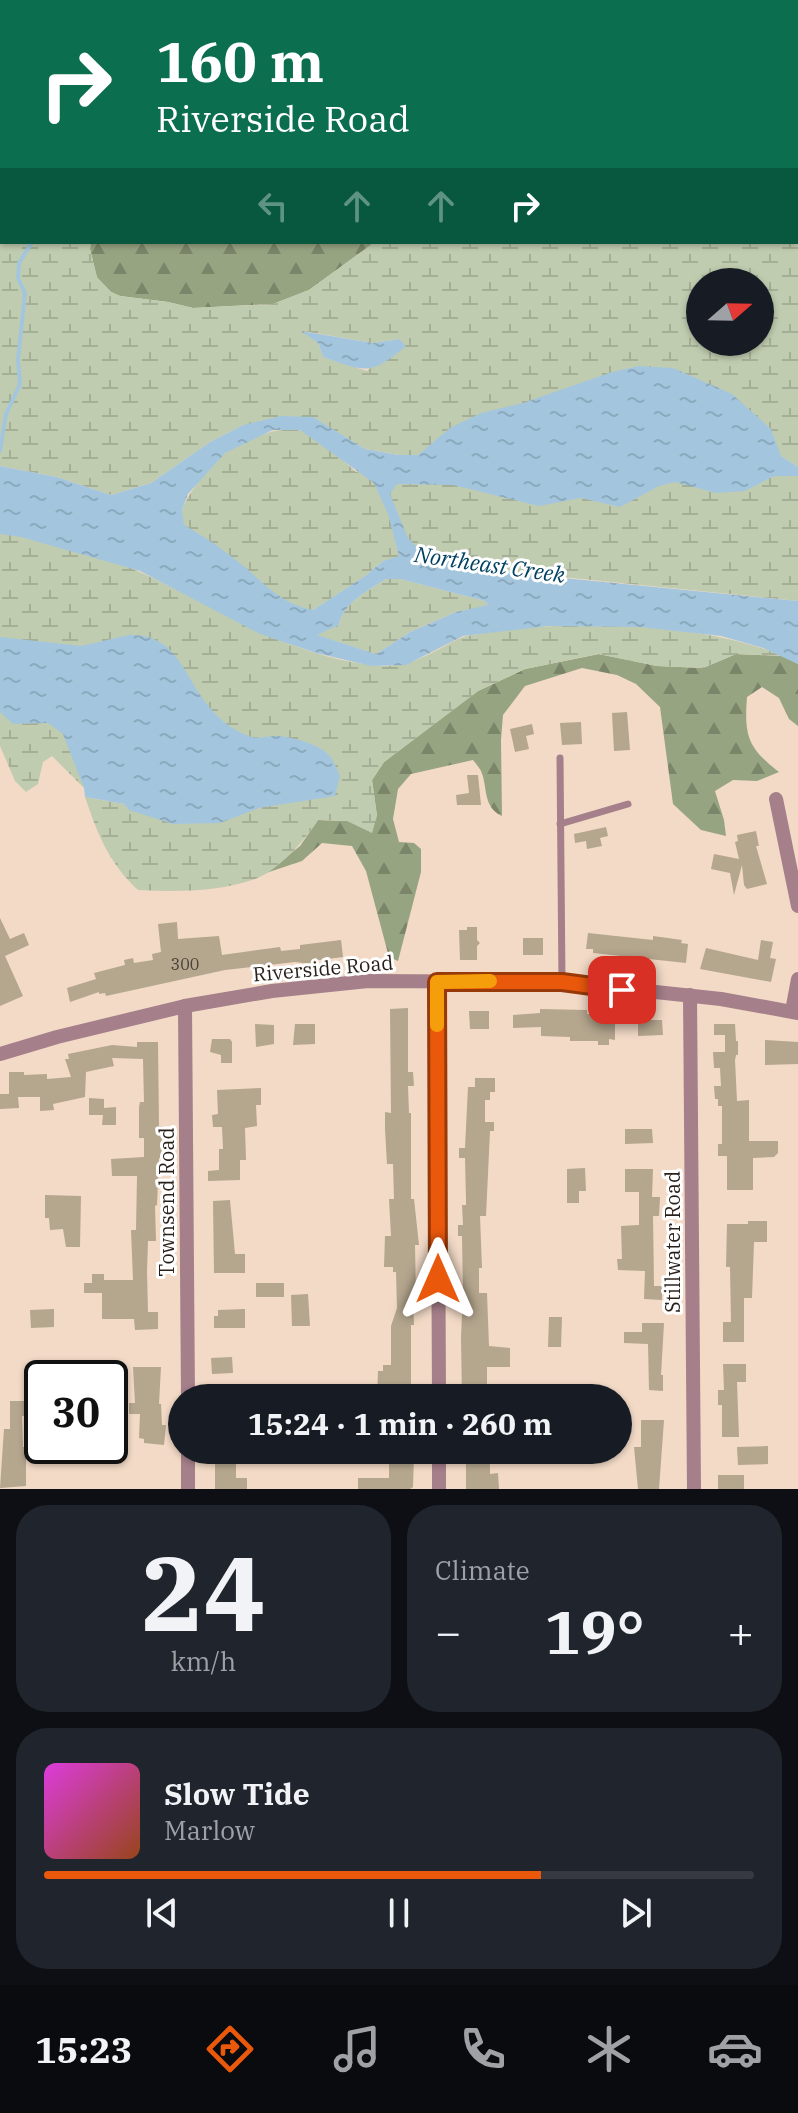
<!DOCTYPE html>
<meta charset="utf-8">
<style>
body{margin:0;font-family:"IBM Plex Serif",serif;background:#20242c;color:#f1f3f6;height:100vh;display:flex;flex-direction:column;font-size:30px;white-space:nowrap}
*{box-sizing:border-box;margin:0}
p{font-size:26px;color:#9ea1a6}
.icon{flex:none;width:44px;height:44px;fill:none;stroke:currentColor;stroke-width:2;stroke-linecap:round;stroke-linejoin:round}
.map{position:relative;height:1489px;overflow:hidden}
.sheet{display:flex;flex-direction:column;gap:16px;padding:16px;background:#0d0f14;flex:1}
.sheet>*{flex:none}
.guide{position:absolute;left:0px;top:0px;width:798px;height:244px;box-shadow:0 2px 6px #0004;background:#0b6e4f;color:#fff;overflow:hidden}
.needle{width:52px;rotate:70deg}
.fabs{position:absolute;left:686px;top:268px;display:grid;gap:16px}
.fabs a{display:grid;place-items:center;width:88px;height:88px;border-radius:50%;background:#171b24;box-shadow:0 2px 6px #0004;font-size:40px}
.speed{position:absolute;left:24px;top:1360px;display:flex;gap:16px;font-size:40px;font-weight:700;text-align:center}
.speed>*{display:grid;place-content:center;width:104px;height:104px;border-radius:50%;background:#171b24;box-shadow:0 2px 6px #0004;line-height:1}
.speed .limit{border:4px solid #111;border-radius:12px;background:#fff;color:#111}
.pin{position:absolute;display:grid;place-items:center;width:68px;height:68px;color:#fff;margin:-34px;border-radius:16px;box-shadow:0 4px 12px #0006}
.me{position:absolute;width:88px;margin:-44px;rotate:0deg;stroke-linejoin:round;filter:drop-shadow(0 0 6px #0008)}
.turn{display:flex;align-items:center;gap:28px;height:168px;padding:0 24px;font-size:36px}
.turn .icon{width:104px;height:104px;stroke-width:2.5}
.turn b{display:block;font-size:56px;line-height:68px}
.lanes{display:flex;align-items:center;height:76px;padding:0 24px;background:#0003;justify-content:center;gap:40px;direction:ltr}
.lanes .off{opacity:.35}
.big{font-size:60px;font-weight:700;line-height:1.1}
.sheet .widget{flex:1;display:flex;flex-direction:column;justify-content:center;gap:12px;min-width:0;padding:0 28px;border-radius:32px;background:#20242c}
.sheet .dial{align-items:center;gap:0}
.dial b{font-size:104px;line-height:1}
.song{display:flex;align-items:center;gap:24px}
.cover{width:96px;height:96px;border-radius:12px;background:linear-gradient(135deg,hsl(300 70% 55%),hsl(20 70% 35%))}
.played{height:8px;border-radius:4px;background:linear-gradient(90deg,#ea580c 70%,#363941 70%)}
.keys{display:flex;justify-content:space-around;direction:ltr}
.heat{display:flex;justify-content:space-between;align-items:center;font-size:44px;direction:ltr}
.sheet .tiles{flex:1;display:grid;gap:16px;grid-template-columns:1fr 1fr}
.widget:last-child{grid-column:span 2}
.trip{position:absolute;left:168px;top:1384px;width:464px;height:80px;border-radius:40px;background:#171b24;box-shadow:0 2px 6px #0004;font-weight:700;line-height:80px;text-align:center}
.tab-bar{display:flex;height:128px;justify-content:space-around;align-items:center;background:#090b0e;color:#9ea1a6}
.tab-bar .icon{width:56px;height:56px}
.tab-bar .on{color:#ea580c}
.tab-bar b{font-size:36px;color:#f1f3f6}
.map>svg:first-child{display:block}
.forest{fill:url(#forest-firs)}
.wetland{fill:url(#wetland-marsh);fill-rule:evenodd}
.water{fill:url(#water-ripples);fill-rule:evenodd}
.lines{fill:none;stroke-linecap:round;stroke-linejoin:round}
.stream{stroke:#a3c6de;stroke-width:4}
.building{fill:#b5a68e}
.service{stroke:#a57f8a;stroke-width:7}
.minor{stroke:#a57f8a;stroke-width:14}
.motorway{stroke:#590d2e;stroke-width:24}
.route-casing{stroke:#983908;stroke-width:20}
.route{stroke:#ea580c;stroke-width:14}
.slow{stroke:#f59e0b;stroke-width:14}
.labels{text-anchor:middle;dominant-baseline:central;stroke-width:6;stroke-linejoin:round;paint-order:stroke}
.number-label{font-size:16px;fill:#4a4136}
.street-label{font-size:20px;fill:#271f18;stroke:#fff}
.water-label{font-size:22px;font-style:italic;fill:#004161;stroke:#fff}
</style>
<div class="map">
<svg width="798" height="1489" viewBox="0 0 798 1489">
<defs>
<pattern id="forest-firs" width="22" height="20" patternUnits="userSpaceOnUse" patternTransform="scale(2)"><rect width="22" height="20" fill="#97a482"/><path d="M5 1l3.5 6h-7zM16 11l3.5 6h-7z" fill="#7b8569"/></pattern>
<pattern id="wetland-marsh" width="20" height="14" patternUnits="userSpaceOnUse" patternTransform="scale(2)"><rect width="20" height="14" fill="#c0ccaf"/><path d="M1 5h8M5 5V1M11 12h8M15 12V8" fill="none" stroke="#a5af96"/></pattern>
<pattern id="water-ripples" width="26" height="14" patternUnits="userSpaceOnUse" patternTransform="scale(2)"><rect width="26" height="14" fill="#a3c6de"/><path d="M2 4q2-2 4 0t4 0M15 11q2-2 4 0t4 0" fill="none" stroke="#8caabe"/></pattern>
</defs>
<rect width="100%" height="100%" fill="#f2dac6"/>
<g class="forest">
<polygon points="501,0 798,0 798,52 796,2"/>
<polygon points="91,242 375,242 309,290 273,304 193,308 168,302 120,296 111,292 97,278 90,249"/>
<path d="M599,654L657,666L703,668L736,654L783,656L798,664V726L789,719L779,698L762,687L747,697C744,736 748,748 779,772L757,781L733,780L715,791L724,820L726,836L701,830L673,804L660,707L636,684L617,675L582,668L525,686L503,715L501,740L502,816C482,807 488,786 481,771C479,767 476,764 473,760L411,774L398,789L393,819L399,842L414,843L421,849V872L398,961L389,957L366,871L352,846L322,843L302,861L266,873L300,846L318,820L347,821L377,816L372,780L384,762L478,691L525,669Z"/>
</g>
<g class="wetland">
<path d="M0,101L2,242H91L90,249L97,277L111,292L120,296L168,302L193,308L273,304L309,290L375,242H796V199H798V467L781,456L774,476H798V601L493,570L423,553L383,561L365,576L313,610L294,616L140,514L182,510C189,492 210,464 226,452C243,441 283,423 302,431C322,440 340,458 356,472L418,455H399L365,449L312,417L243,425L210,442L151,483L111,495L57,477L0,466ZM700,282H760V342H700ZM303,331L373,343L399,339L367,371L323,357L318,343Z"/>
<path d="M0,520C47,538 97,552 142,573C217,607 287,655 371,665C401,669 419,660 445,646C452,642 459,638 467,636C558,618 697,620 783,656L736,654L703,668L657,666L598,654L525,669L478,691L384,762L372,780L377,816L372,833L347,821L318,820C305,840 278,871 255,879C218,892 177,892 138,890C109,863 98,835 85,797L124,804L131,792L84,788L52,756L43,762L38,784L26,792L15,781L0,746Z"/>
<path d="M386,579H400L485,601L489,606L456,612L410,632L376,654L315,635L339,625C342,604 370,589 386,579Z"/>
</g>
<g class="water">
<path d="M301,331L373,343L399,339L406,346C370,376 366,372 323,357L318,343Z"/>
<path d="M639,366L673,368L732,394L771,429L781,456L798,467V476H774L745,491L716,493L675,482L659,486L620,507L581,498L539,506L453,485L397,484L390,494L408,538L423,553L453,562L533,575L798,601V664L763,648L721,636L640,627L549,626L463,636L406,665L371,666L316,653L260,634L140,571L21,537L0,534V466L57,477L111,495L151,483L210,442L243,425L281,416L313,417L365,449L399,455H418L450,428L481,413L523,403L612,372ZM273,430H300L374,483L388,514L399,556L383,561L365,576L313,610C281,604 265,584 241,564C223,549 204,536 184,525L182,510L188,494L225,453ZM386,579H400L485,601L488,605L456,612L410,632L376,654L317,635L339,625C342,604 370,589 386,579Z"/>
<path d="M129,635C173,633 182,669 203,699C216,717 231,730 251,737C259,739 268,736 276,736C290,736 318,744 328,754C333,759 337,769 340,776L335,796L259,808L220,823L173,824L129,810L124,804L85,797L84,788L63,734L48,723L13,724L0,712V637L81,646Z"/>
</g>
<g class="lines">
<g class="stream">
<polyline points="0,196 2,196"/>
<polyline points="0,451 6,414 20,384 18,360 25,293 18,278 19,263 32,242"/>
</g>
</g>
<g class="building">
<polygon points="627,712 630,750 614,751 612,713"/>
<polygon points="581,722 582,744 562,745 560,723"/>
<polygon points="532,724 534,734 526,736 529,749 515,752 510,729"/>
<polygon points="467,775 478,775 481,805 457,805 456,795 469,793"/>
<polygon points="606,827 608,836 600,838 602,846 587,849 586,841 575,843 574,834"/>
<polygon points="756,831 759,846 756,846 767,884 747,889 744,885 742,865 734,895 730,873 711,869 714,854 739,859 735,842 738,841 737,835"/>
<polygon points="0,918 10,939 24,933 29,945 5,956 23,996 0,1006"/>
<polygon points="177,922 178,939 219,936 222,955 280,947 281,951 300,949 300,945 341,940 343,957 312,961 312,964 295,962 225,970 106,996 105,993 99,994 99,992 70,1002 67,988 96,979 94,973 125,965 124,960 133,958 134,963 153,960 152,954 161,952 158,924"/>
<polygon points="467,927 477,927 477,940 480,943 477,946 477,960 460,960 459,930 467,930"/>
<polygon points="588,933 653,940 653,936 682,940 681,943 688,944 686,963 593,953 593,949 586,949"/>
<rect x="523" y="938" width="20" height="17"/>
<polygon points="761,940 773,942 770,958 776,959 771,982 700,969 706,948 758,960"/>
<polygon points="408,1008 408,1072 413,1072 414,1086 408,1086 409,1113 411,1113 411,1199 414,1199 419,1245 415,1245 416,1299 413,1299 414,1325 411,1325 411,1398 377,1398 378,1371 383,1371 383,1365 391,1365 391,1326 397,1308 396,1272 393,1272 393,1267 384,1267 385,1236 391,1236 389,1199 394,1199 393,1164 387,1164 385,1129 385,1112 391,1113 390,1009"/>
<polygon points="540,1009 587,1010 587,1014 615,1015 615,1040 609,1039 609,1045 598,1045 598,1041 570,1041 570,1037 541,1036 541,1027 513,1028 513,1015 540,1013"/>
<polygon points="469,1011 489,1011 489,1029 470,1029"/>
<polygon points="643,1020 662,1020 663,1035 638,1036 638,1024 644,1024"/>
<polygon points="255,1024 274,1025 274,1044 256,1047"/>
<polygon points="295,1024 315,1024 315,1044 293,1045"/>
<polygon points="714,1024 735,1024 736,1041 738,1041 738,1055 736,1055 735,1060 737,1101 749,1100 749,1141 778,1141 778,1153 774,1157 753,1158 753,1190 727,1190 727,1156 718,1156 718,1144 722,1144 722,1106 718,1106 718,1099 715,1099 714,1086 721,1086 720,1068 714,1068 713,1052 725,1052 725,1035 714,1035"/>
<polygon points="212,1039 230,1039 232,1042 232,1063 221,1063 221,1055 210,1052"/>
<polygon points="765,1040 798,1042 798,1064 765,1065"/>
<polygon points="137,1042 158,1042 159,1126 163,1126 163,1138 161,1158 159,1158 157,1205 155,1206 156,1241 148,1241 147,1272 148,1312 158,1312 158,1329 135,1330 134,1319 102,1319 102,1293 84,1293 84,1283 92,1283 92,1274 104,1274 104,1280 133,1280 131,1230 136,1230 137,1176 112,1176 111,1159 144,1157 144,1138 139,1138 139,1107 140,1102 144,1102 143,1059 112,1058 114,1066 86,1072 85,1097 53,1104 54,1110 40,1111 40,1097 18,1097 19,1108 0,1109 0,1094 9,1094 9,1072 24,1072 24,1075 47,1074 47,1079 71,1077 65,1059 69,1059 68,1054 112,1045 137,1047"/>
<polygon points="475,1078 495,1078 495,1092 490,1092 490,1100 485,1100 485,1122 494,1122 494,1131 490,1131 486,1216 480,1216 482,1268 479,1268 479,1293 487,1293 489,1346 510,1348 510,1367 487,1367 487,1398 462,1398 461,1338 462,1314 465,1314 465,1294 463,1294 462,1236 458,1236 458,1225 463,1225 462,1205 466,1205 466,1200 465,1158 459,1158 459,1148 465,1148 468,1087 475,1087"/>
<polygon points="261,1088 261,1105 256,1105 257,1126 245,1128 246,1160 240,1160 240,1180 208,1181 208,1171 219,1170 219,1149 223,1149 222,1127 213,1127 212,1115 218,1114 217,1090"/>
<polygon points="89,1098 104,1099 104,1108 116,1107 116,1125 102,1125 103,1115 89,1115"/>
<polygon points="625,1129 652,1129 653,1143 625,1144"/>
<polygon points="585,1168 586,1191 579,1191 579,1203 567,1203 567,1169"/>
<polygon points="625,1169 653,1169 652,1197 660,1197 659,1216 653,1216 654,1286 662,1286 662,1300 644,1299 645,1271 618,1270 617,1259 622,1259 621,1226 639,1225 639,1192 625,1192"/>
<polygon points="45,1195 81,1196 80,1247 66,1247 63,1229 50,1230 49,1218 45,1218"/>
<polygon points="230,1200 235,1254 245,1254 245,1273 214,1273 213,1201"/>
<polygon points="748,1221 767,1221 767,1242 754,1242 752,1298 744,1298 744,1342 723,1342 723,1322 731,1322 730,1267 726,1267 727,1224 748,1224"/>
<rect x="256" y="1283" width="28" height="14"/>
<polygon points="308,1294 310,1326 292,1326 291,1295"/>
<polygon points="54,1309 54,1327 31,1328 30,1310"/>
<polygon points="245,1309 245,1328 214,1328 214,1316 218,1316 218,1310"/>
<polygon points="549,1317 562,1317 561,1347 548,1347"/>
<polygon points="642,1323 664,1323 661,1375 663,1375 663,1391 649,1390 648,1344 624,1343 624,1332 642,1332"/>
<polygon points="232,1357 233,1373 212,1374 211,1358"/>
<polygon points="723,1364 746,1364 746,1382 737,1382 739,1437 722,1437 722,1405 718,1405 718,1390 724,1390"/>
<polygon points="133,1367 161,1367 159,1404 161,1404 162,1425 166,1425 164,1445 144,1443 144,1439 139,1438 140,1414 129,1414 129,1403 135,1403"/>
<polygon points="10,1401 25,1401 26,1416 22,1416 23,1447 26,1447 26,1486 0,1488 4,1429 10,1429"/>
<polygon points="641,1420 664,1420 659,1489 638,1489 634,1447 641,1447"/>
<polygon points="768,1446 768,1464 738,1465 737,1447"/>
<polygon points="215,1450 236,1450 236,1478 247,1478 247,1489 215,1489"/>
<polygon points="466,1450 486,1450 486,1458 490,1458 490,1474 498,1473 499,1489 466,1489"/>
<polygon points="389,1453 414,1453 413,1487 410,1489 358,1489 358,1478 389,1478"/>
<rect x="718" y="1475" width="26" height="14"/>
</g>
<g class="lines">
<g class="service">
<polyline points="560,758 562,982"/>
<polyline points="560,824 628,804"/>
</g>
<g class="minor">
<polyline points="776,799 798,906"/>
<polyline points="437,982 439,1398"/>
<polyline points="690,995 694,1489"/>
<polyline points="185,1006 188,1398"/>
<polyline points="792,1011 798,979"/>
<polyline points="0,1054 57,1037 185,1006 272,991 368,981 562,982 721,999 798,1013"/>
<polyline points="188,1450 188,1489"/>
<polyline points="439,1450 439,1489"/>
</g>
<g class="motorway">
<polyline points="207,0 211,2"/>
<polyline points="348,0 354,2"/>
<polyline points="796,75 798,75"/>
<polyline points="796,148 798,148"/>
</g>
</g>
<g class="lines">
<g class="route-casing">
<polyline id="route" points="438,1279 437,982 562,982 622,990"/>
</g>
<use href="#route" class="route"/>
<polyline class="slow" points="437,1025 437,982 490,981"/>
</g>
<g class="labels">
<g class="number-label">
<text x="185" y="964">300</text>
</g>
<g class="street-label">
<text transform="translate(323 968) rotate(-5)">Riverside Road</text>
<text transform="translate(166 1202) rotate(-90)">Townsend Road</text>
<text transform="translate(672 1242) rotate(-90)">Stillwater Road</text>
</g>
<g class="water-label">
<text transform="translate(490 564) rotate(8)">Northeast Creek</text>
</g>
</g>
</svg>
<div class="fabs">
<a><svg class="needle" viewBox="-14 -14 28 28"><path d="M0-13l5 13h-10z" fill="#e53935"/><path d="M0 13l5-13h-10z" fill="#9ea1a6"/></svg></a>
</div>
<div class="speed"><div class="limit">30</div></div>
<div class="pin" style="left:622px;top:990px;background:#d93025"><svg class="icon" aria-label="arrive" viewBox="0 0 24 24"><path d="M6 21V4h12l-3 4 3 4H6"/></svg></div>
<svg class="me" style="left:438px;top:1279px" viewBox="-20 -20 40 40"><path d="M0-17L14 15 0 8-14 15z" fill="#ea580c" stroke="#fff" stroke-width="4"/></svg>
<div class="trip">15:24 · 1 min · 260 m</div>
<div class="guide">
<div class="turn"><svg class="icon" aria-label="right" viewBox="0 0 24 24"><path d="M7 20v-9h11M14 6l5 5-5 5"/></svg><div><b>160 m</b>Riverside Road</div></div>
<div class="lanes"><svg class="icon off" aria-label="left" viewBox="0 0 24 24"><path d="M17 20v-9H6M10 6l-5 5 5 5"/></svg><svg class="icon off" aria-label="ahead" viewBox="0 0 24 24"><path d="M12 20V5M6 11l6-6 6 6"/></svg><svg class="icon off" aria-label="ahead" viewBox="0 0 24 24"><path d="M12 20V5M6 11l6-6 6 6"/></svg><svg class="icon" aria-label="right" viewBox="0 0 24 24"><path d="M7 20v-9h11M14 6l5 5-5 5"/></svg></div>
</div>
</div>
<section class="sheet">
<div class="tiles">
<div class="widget dial"><b>24</b><p>km/h</p></div>
<div class="widget"><p>Climate</p>
<div class="heat"><a>−</a><b class="big">19°</b><a>+</a></div>
</div>
<div class="widget">
<div class="song"><i class="cover"></i><div><b>Slow Tide</b><p>Marlow</p></div></div>
<div class="played"></div>
<div class="keys"><svg class="icon" aria-label="previous" viewBox="0 0 24 24"><path d="M18 5L8 12l10 7zM5 5v14"/></svg><svg class="icon" aria-label="pause" viewBox="0 0 24 24"><path d="M8 5v14M16 5v14"/></svg><svg class="icon" aria-label="next" viewBox="0 0 24 24"><path d="M6 5l10 7-10 7zM19 5v14"/></svg></div>
</div>
</div>
</section>
<nav class="tab-bar">
<b>15:23</b>
<svg class="icon on" aria-label="directions" viewBox="0 0 24 24"><path d="M12 3l9 9-9 9-9-9zM9 14v-3h6M13 9l2 2-2 2"/></svg>
<svg class="icon" aria-label="music" viewBox="0 0 24 24"><path d="M9 18V5l10-2v13"/><circle cx="6" cy="18" r="3"/><circle cx="16" cy="16" r="3"/></svg>
<svg class="icon" aria-label="phone" viewBox="0 0 24 24"><path d="M5 4h4l2 5-3 2q2 4 5 5l2-3 5 2v4C11 20 4 13 5 4z"/></svg>
<svg class="icon" aria-label="climate" viewBox="0 0 24 24"><path d="M12 3v18M4 7l16 10M4 17L20 7"/></svg>
<svg class="icon" aria-label="car" viewBox="0 0 24 24"><path d="M5 17H2v-5l4-1 3-4h7l3 4 3 1v5h-3M9 17h6M6 11h13"/><circle cx="7" cy="17" r="2"/><circle cx="17" cy="17" r="2"/></svg>
</nav>
